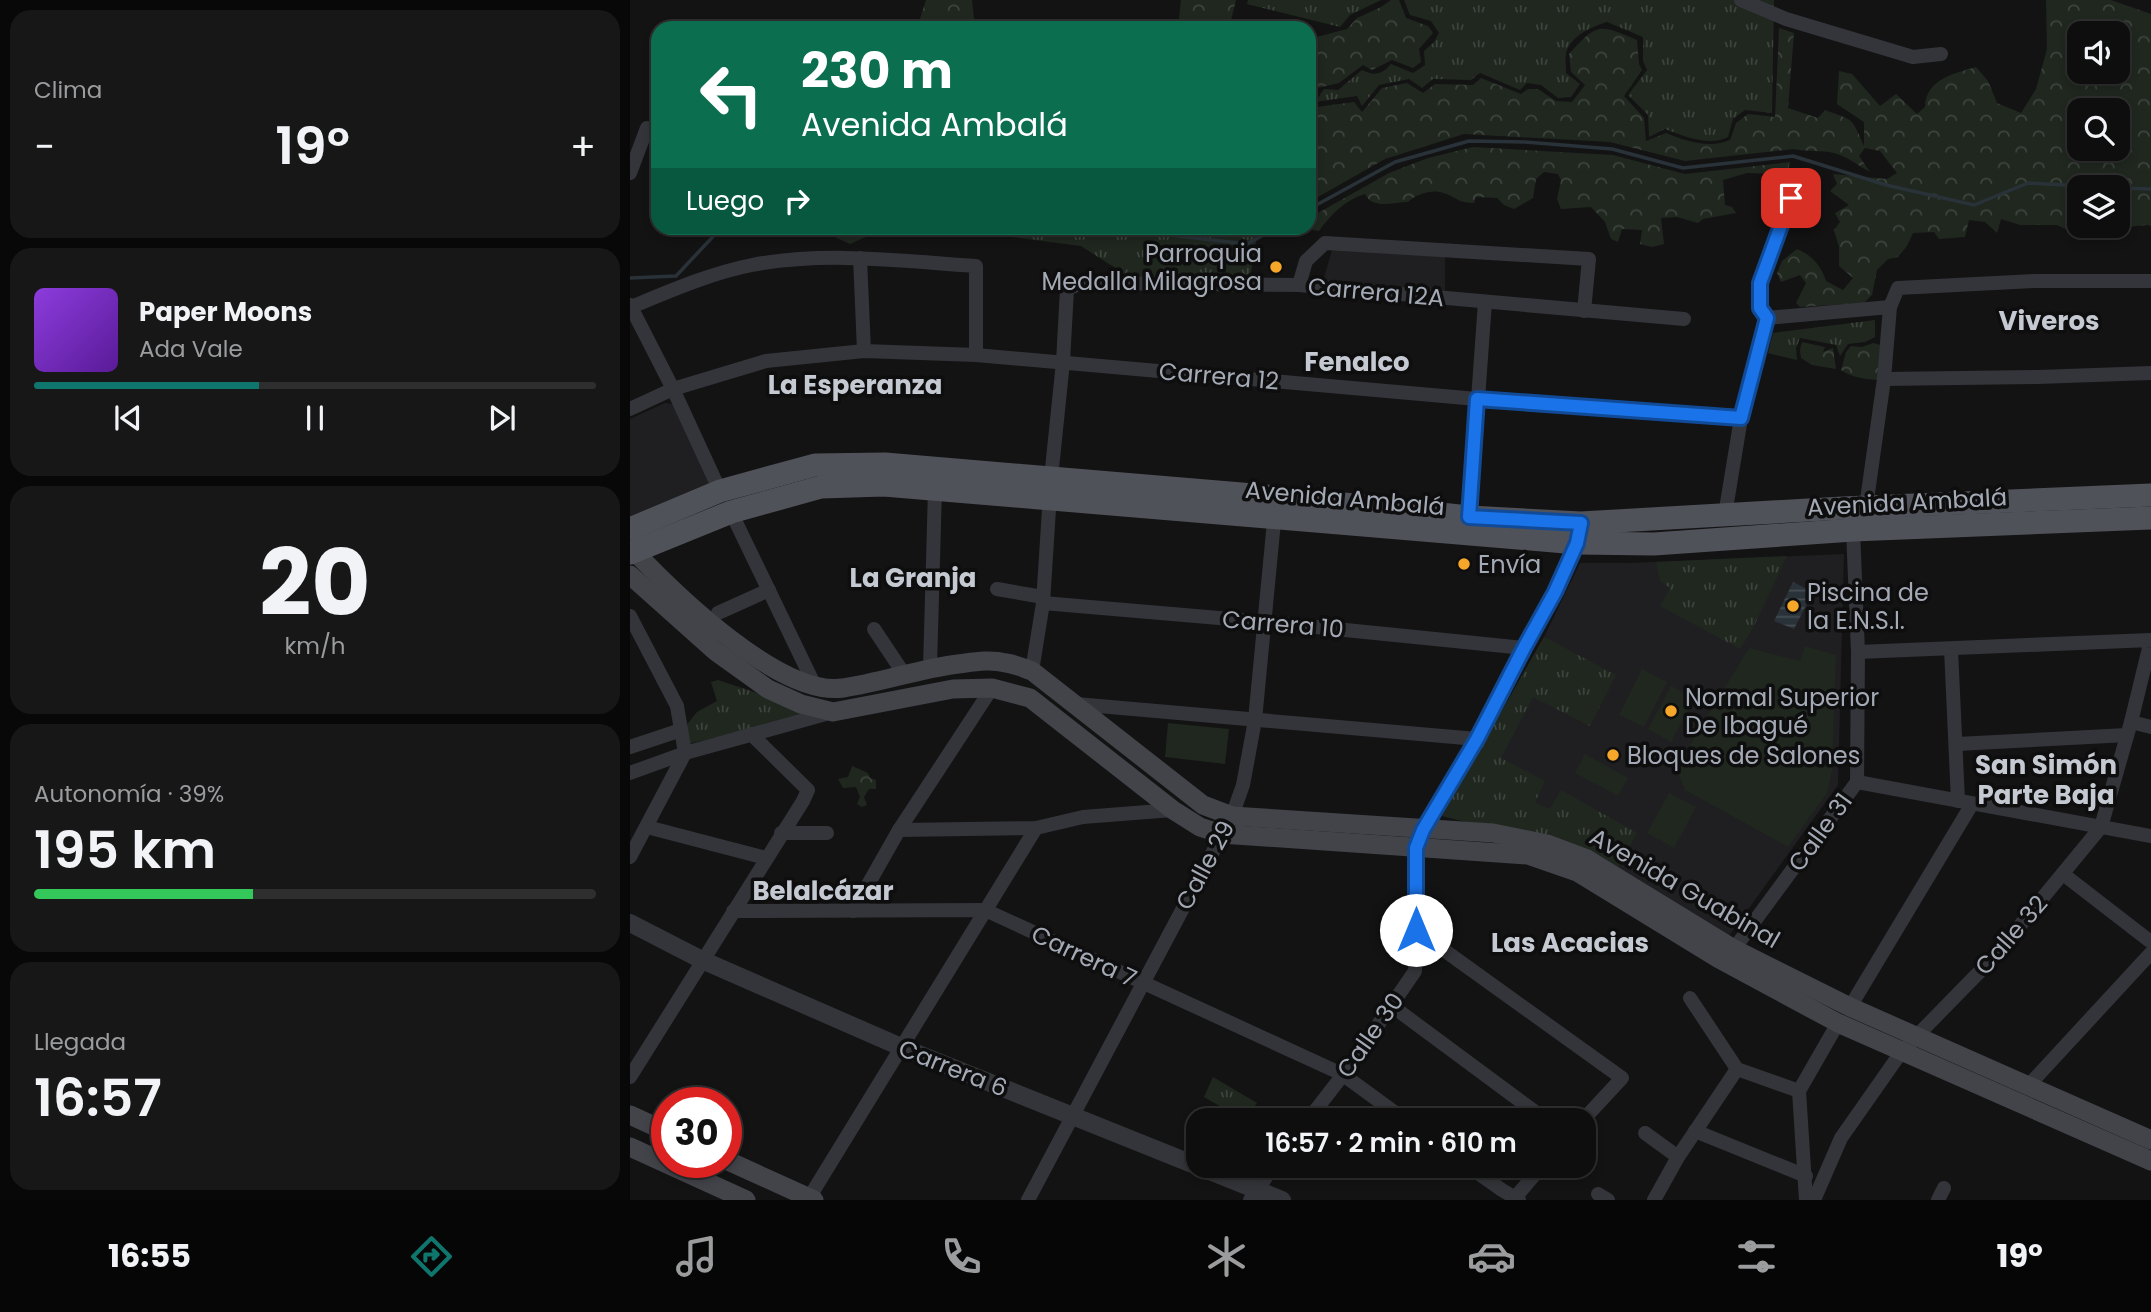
<!DOCTYPE html>
<html lang="es">
<meta charset="utf-8">
<style>
body{margin:0;font-family:Poppins,sans-serif;background:#171718;color:#f1f3f6;height:100vh;display:flex;flex-direction:column;font-size:26px;white-space:nowrap}
*{box-sizing:border-box;margin:0}
p{font-size:23px;color:#9b9c9e}
.icon{flex:none;width:38px;height:38px;fill:none;stroke:currentColor;stroke-width:2;stroke-linecap:round;stroke-linejoin:round}
.map{position:relative;flex:1;overflow:hidden}
.drawer{display:flex;flex-direction:column;gap:10px;padding:10px;background:#080808;width:630px}
.drawer>*{flex:none}
.guide{position:absolute;left:21px;top:21px;width:665px;height:214px;border-radius:21px;box-shadow:0 4px 10px #0003,0 0 0 2px #2e2e2f;background:#0b6e4f;color:#fff;overflow:hidden}
.buttons{position:absolute;left:1437px;top:21px;display:grid;gap:14px}
.buttons a{display:grid;place-items:center;width:63px;height:63px;border-radius:14px;background:#0e0e0f;box-shadow:0 4px 10px #0003,0 0 0 2px #2e2e2f;font-size:35px}
.speed{position:absolute;left:21px;top:1087px;display:flex;gap:14px;font-size:35px;font-weight:700;text-align:center}
.speed>*{display:grid;place-content:center;width:91px;height:91px;border-radius:50%;background:#0e0e0f;box-shadow:0 4px 10px #0003,0 0 0 2px #2e2e2f;line-height:1}
.speed .limit{border:10px solid #d22;background:#fff;color:#111}
.pin{position:absolute;display:grid;place-items:center;width:60px;height:60px;color:#fff;margin:-30px;border-radius:14px;box-shadow:0 4px 10px #0006}
.me{position:absolute;width:77px;margin:-38px;rotate:0deg;stroke-linejoin:round;filter:drop-shadow(0 0 5px #0008)}
.turn{display:flex;align-items:center;gap:24px;height:147px;padding:0 35px;font-size:32px}
.turn .icon{width:91px;height:91px;stroke-width:2.5}
.turn b{display:block;font-size:49px;line-height:60px}
.then{display:flex;align-items:center;height:66px;padding:0 35px;background:#0003;gap:14px;font-size:26px}
.big{font-size:52px;font-weight:600;line-height:1.1}
.drawer .card{flex:1;display:flex;flex-direction:column;justify-content:center;gap:10px;min-width:0;padding:0 24px;border-radius:21px;background:#171718}
.drawer .dial{align-items:center;gap:0}
.dial b{font-size:91px;line-height:1}
.song{display:flex;align-items:center;gap:21px}
.cover{width:84px;height:84px;border-radius:10px;background:linear-gradient(135deg,hsl(270 70% 55%),hsl(270 70% 35%))}
.played{height:7px;border-radius:4px;background:linear-gradient(90deg,#0f766e 40%,#2e2e2f 40%)}
.keys{display:flex;justify-content:space-around;direction:ltr}
.heat{display:flex;justify-content:space-between;align-items:center;font-size:38px;direction:ltr}
.charge{height:10px;border-radius:5px;background:linear-gradient(90deg,#34c759 39%,#2e2e2f 0)}
.trip{position:absolute;left:556px;top:1108px;width:410px;height:70px;border-radius:21px;background:#0e0e0f;box-shadow:0 4px 10px #0003,0 0 0 2px #2e2e2f;font-weight:600;line-height:70px;text-align:center}
.tabs{display:flex;height:112px;justify-content:space-around;align-items:center;background:#060606;color:#9b9c9e}
.tabs .icon{width:49px;height:49px}
.tabs .current{color:#0f766e}
.tabs b{font-size:32px;color:#f1f3f6}
main{display:flex;flex:1;min-height:0}
.map>svg:first-child{display:block}
.built{fill:#1f1f21}
.grass{fill:url(#grass-tufts)}
.forest{fill:url(#forest-crowns);fill-rule:evenodd}
.garden{fill:#1f271f}
.water{fill:url(#water-rules)}
.lines{fill:none;stroke-linecap:round;stroke-linejoin:round}
.stream{stroke:#293238;stroke-width:3.5}
.minor{stroke:#34353a;stroke-width:14}
.tertiary{stroke:#34353a;stroke-width:18}
.secondary{stroke:#42444a;stroke-width:19}
.primary{stroke:#505259;stroke-width:23}
.route-casing{stroke:#114b97;stroke-width:18}
.route{stroke:#1a73e8;stroke-width:12}
.poi-dot{fill:#f6a629;stroke:#0e0e0f;stroke-width:2.5}
.labels{text-anchor:middle;dominant-baseline:central;stroke-width:7;stroke-linejoin:round;paint-order:stroke}
.poi-label{font-size:24px;fill:#a4aab5;stroke:#0e0e0f;text-anchor:start}
.street-label{font-size:24px;fill:#a4aab5;stroke:#0e0e0f}
.neighbourhood-label{font-size:26px;font-weight:bold;fill:#c5c9d1;stroke:#0e0e0f}
</style>
<main>
<section class="drawer">
<div class="card"><p>Clima</p>
<div class="heat"><a>−</a><b class="big">19°</b><a>+</a></div>
</div>
<div class="card">
<div class="song"><i class="cover"></i><div><b>Paper Moons</b><p>Ada Vale</p></div></div>
<div class="played"></div>
<div class="keys"><svg class="icon" aria-label="previous" viewBox="0 0 24 24"><path d="M18 5L8 12l10 7zM5 5v14"/></svg><svg class="icon" aria-label="pause" viewBox="0 0 24 24"><path d="M8 5v14M16 5v14"/></svg><svg class="icon" aria-label="next" viewBox="0 0 24 24"><path d="M6 5l10 7-10 7zM19 5v14"/></svg></div>
</div>
<div class="card dial"><b>20</b><p>km/h</p></div>
<div class="card"><p>Autonomía · 39%</p><b class="big">195 km</b><div class="charge"></div></div>
<div class="card"><p>Llegada</p><b class="big">16:57</b></div>
</section>
<div class="map">
<svg width="1521" height="1200" viewBox="0 0 1521 1200">
<defs>
<pattern id="grass-tufts" width="24" height="20" patternUnits="userSpaceOnUse" patternTransform="scale(1.75)"><rect width="24" height="20" fill="#1f271f"/><path d="M3 7l-1-3M5 7V3M7 7l1-3M15 17l-1-3M17 17v-4M19 17l1-3" fill="none" stroke="#3d443d"/></pattern>
<pattern id="forest-crowns" width="20" height="18" patternUnits="userSpaceOnUse" patternTransform="scale(1.75)"><rect width="20" height="18" fill="#1f271f"/><path d="M2 6a3 3 0 1 1 6 0M12 15a3 3 0 1 1 6 0" fill="none" stroke="#3d443d"/></pattern>
<pattern id="water-rules" width="6" height="5" patternUnits="userSpaceOnUse" patternTransform="scale(1.75)"><rect width="6" height="5" fill="#293238"/><path d="M0 2.5h6" fill="none" stroke="#454d53"/></pattern>
</defs>
<rect width="100%" height="100%" fill="#131314"/>
<g class="built">
<polygon points="702,250 815,253 815,291 693,281"/>
<polygon points="35,403 43,404 81,487 0,523 0,419"/>
<polygon points="1214,554 1208,785 1096,940 958,852 812,816 914,637 950,563 1000,563"/>
</g>
<g class="grass">
<polygon points="618,0 751,0 720,15 710,27 617,4"/>
<path d="M774,0H1144L1142,113L1115,110L1103,119L1098,137C1080,147 1053,136 1035,129L1019,137L1018,115L998,95L1017,70L1013,61V37L977,22C961,27 939,37 936,54C935,60 936,67 936,73L950,84L941,97L928,98L911,85L897,83L890,90L850,73L841,80L803,79L792,88L779,79L749,85L732,106L727,96L685,102L694,89L708,90L732,70C744,76 752,75 761,64L783,73L795,65L794,51L804,42L809,33L801,21L780,15Z"/>
<polygon points="186,228 255,228 220,244"/>
<polygon points="280,228 628,228 620,279 507,282 451,246 368,235"/>
<polygon points="1245,320 1245,337 1235,342 1218,344 1210,356 1206,345 1170,338 1166,348 1167,360 1138,353 1143,333"/>
<polygon points="1157,556 1124,626 1110,649 1030,606 1040,588 1030,581 1026,562"/>
<polygon points="914,637 986,675 960,726 903,697 871,758 915,781 905,803 920,809 931,790 1007,833 986,871 958,852 812,816"/>
<polygon points="88,680 157,703 183,716 57,744 55,727 67,712 87,701 81,682"/>
<polygon points="583,1077 627,1103 614,1120 574,1097"/>
</g>
<g class="forest">
<polygon points="296,0 342,0 345,28 287,28"/>
<polygon points="551,0 606,0 599,28 548,28"/>
<polygon points="761,0 769,0 776,18 798,26 803,33 789,49 791,62 783,68 762,60 742,70 733,65 709,83 679,90 679,39 717,29 727,18 751,7"/>
<path d="M1416,0H1481L1521,14V226L1517,225L1442,232L1427,225H1390L1371,219L1367,233L1355,222L1339,220L1335,237L1309,239L1304,232L1283,233L1277,246L1268,257L1258,259L1247,270L1242,295L1234,303L1170,307L1166,303L1176,283L1170,275L1151,282L1147,273L1152,261L1167,249C1182,255 1191,266 1196,281L1213,290L1223,278L1209,266V247L1204,230L1210,222L1205,213L1219,205L1200,191L1207,184L1203,174L1257,179L1267,173L1250,151L1235,148L1229,156L1240,172C1229,166 1217,156 1204,153C1191,150 1178,152 1164,149L1055,161L980,142L834,134L755,159L679,202V108L724,102L732,112L752,88L777,83L793,93L805,84L843,85L851,78L891,94L898,89H908L926,101L942,102L955,85L941,72L939,54C968,22 969,24 1007,40L1009,64L1012,70L994,96L1014,118L1016,141L1036,133C1055,141 1080,149 1100,140L1106,123L1118,114L1145,117L1149,28L1164,33L1158,108L1188,118L1195,110C1225,121 1221,117 1234,146V122L1207,104L1209,71L1222,74L1250,106L1266,94L1287,114L1295,107C1296,79 1323,74 1346,67L1358,81L1367,103L1391,113L1406,89L1417,49ZM1449,33H1488V72H1449ZM1449,110H1488V149H1449ZM1449,187H1488V226H1449Z"/>
<path d="M843,147L983,155L1055,174L1160,162L1153,191L1148,185L1140,183L1145,174L1117,173L1093,180L1095,205L1102,207L1106,213L1073,219L1068,223L1047,217L1031,218L1034,244L1022,247L1010,244L1012,230L992,229L988,242L981,239L975,222L961,207L931,209L927,199L931,180L928,174L914,172L906,179L903,198L884,209L874,205L867,198L846,197L844,203C831,203 827,199 817,194C805,188 787,193 778,202C763,202 743,210 735,194C715,200 701,214 689,231L672,228H679V218L759,173L798,158Z"/>
<polygon points="1172,342 1195,347 1193,352 1203,348 1206,369 1182,365 1171,358 1170,350"/>
<path d="M1243,343L1251,345L1253,380C1238,380 1223,378 1211,370L1216,352L1221,346L1232,347Z"/>
<polygon points="222,766 238,773 240,778 246,780 246,789 239,789 234,797 237,805 232,807 227,804 230,797 226,787 213,788 208,779 218,777"/>
</g>
<g class="garden">
<polygon points="1175,646 1206,655 1202,771 1197,793 1158,847 1055,790 1046,768 1119,648 1170,661"/>
<polygon points="1012,669 1037,682 1014,727 989,715"/>
<polygon points="1041,686 1064,698 1041,742 1018,729"/>
<polygon points="538,723 599,729 595,764 535,757"/>
<polygon points="955,754 998,778 988,796 945,773"/>
<polygon points="1039,793 1066,807 1044,848 1017,833"/>
</g>
<polygon class="water" points="1163,582 1183,592 1164,629 1144,621"/>
<g class="lines">
<g class="stream">
<polyline points="1488,188 1521,189"/>
<polyline points="679,209 765,162 839,141 895,142 982,149 1053,168 1163,156 1256,185 1344,205 1398,183 1474,187"/>
<polyline points="506,228 531,234 617,244 646,228"/>
<polyline points="0,278 46,276 91,228"/>
</g>
<g class="minor">
<polyline points="1111,0 1156,19 1283,57 1311,54"/>
<polyline points="0,173 17,128"/>
<polyline points="230,258 234,351"/>
<polyline points="669,285 676,261 695,243 959,259 954,311"/>
<polyline points="0,305 43,389 90,491"/>
<path d="M1,307C40,291 81,273 122,265C196,251 272,261 346,266V355"/>
<polyline points="1137,318 1260,307"/>
<polyline points="1254,379 1408,377 1521,373"/>
<polyline points="0,409 43,389 136,361 234,351 346,355 847,399 1111,418"/>
<polyline points="1236,507 1254,379 1260,307 1268,288 1405,281 1521,281"/>
<polyline points="101,512 185,686"/>
<polyline points="1095,515 1111,418 1137,318 1130,308 1130,283 1161,198"/>
<polyline points="839,524 855,302"/>
<polyline points="367,589 413,597"/>
<polyline points="413,603 636,622 894,648"/>
<polyline points="88,613 139,590"/>
<polyline points="0,616 47,706 55,753 0,857"/>
<polyline points="244,629 274,674"/>
<polyline points="1321,649 1328,801"/>
<polyline points="300,668 305,489"/>
<polyline points="402,671 413,603 421,478 433,362 437,289 447,285 463,283 669,285 1054,319"/>
<polyline points="446,704 847,739"/>
<polyline points="1501,722 1521,727"/>
<polyline points="1327,744 1497,735"/>
<polyline points="0,747 51,730"/>
<polyline points="0,773 55,753 203,712"/>
<polyline points="1227,782 1521,836"/>
<polyline points="17,827 136,858"/>
<polyline points="269,830 406,828 453,817 543,810"/>
<polyline points="151,833 197,833"/>
<polyline points="1433,874 1521,942"/>
<polyline points="103,911 355,910 712,1074 775,1120"/>
<polyline points="223,911 269,830 362,688"/>
<polyline points="786,930 992,1078 953,1120"/>
<polyline points="1104,949 1227,782 1228,652 1223,530"/>
<polyline points="1060,998 1107,1069 1169,1091"/>
<polyline points="762,1006 916,1120"/>
<polyline points="1220,1007 1342,804"/>
<polyline points="0,1077 173,801 178,790 121,734"/>
<polyline points="1399,1085 1521,953"/>
<polyline points="678,1120 719,1067 785,971 786,848 793,829 847,739 894,648 925,592 948,538"/>
<polyline points="1065,1131 1176,1176"/>
<polyline points="1015,1133 1048,1157"/>
<polyline points="838,1166 872,1190 889,1200"/>
<polyline points="968,1194 978,1200"/>
<polyline points="179,1198 406,828"/>
<polyline points="398,1200 602,816 613,785 625,720 645,511"/>
<polyline points="620,1200 644,1166"/>
<polyline points="883,1200 912,1166"/>
<polyline points="1024,1200 1048,1157 1107,1069"/>
<polyline points="1176,1200 1169,1091 1208,1023"/>
<polyline points="1184,1200 1211,1138 1272,1051 1364,957 1471,827 1501,722 1521,640 1228,652"/>
<polyline points="1308,1200 1314,1188"/>
</g>
<polyline class="tertiary" points="0,923 72,960 271,1047 652,1200"/>
<g class="secondary">
<path d="M4,551C45,594 150,697 213,688C252,682 289,669 328,664C344,662 360,659 376,663C385,664 393,668 402,671L573,805L602,816L863,833L917,844L957,859L1104,949L1220,1007L1521,1140"/>
<polyline points="0,575 85,651 138,689 171,704 203,712 323,689 362,688 400,698 543,810 570,827 591,834 898,855 947,872 1089,959 1208,1023 1521,1161"/>
<polyline points="0,1115 37,1132"/>
<polyline points="0,1147 116,1200"/>
<polyline points="96,1160 184,1200"/>
</g>
<g class="primary">
<polyline points="0,529 90,491 185,465 255,464 647,497 839,517 951,523 1213,508 1521,495"/>
<polyline points="0,553 101,512 191,487 254,485 947,543 1024,544 1223,530 1521,518"/>
</g>
</g>
<g class="lines">
<g class="route-casing">
<polyline id="route" points="786,930 786,848 793,830 847,739 894,648 925,592 947,543 951,523 839,517 847,399 1111,418 1137,318 1130,308 1130,283 1161,198"/>
</g>
<use href="#route" class="route"/>
</g>
<g class="poi-dot">
<circle cx="646" cy="267" r="7"/>
<circle cx="834" cy="564" r="7"/>
<circle cx="1163" cy="606" r="7"/>
<circle cx="1041" cy="711" r="7"/>
<circle cx="983" cy="755" r="7"/>
</g>
<g class="labels">
<g class="poi-label">
<text x="632" y="253" text-anchor="end">Parroquia<tspan x="632" dy="28">Medalla Milagrosa</tspan></text>
<text x="848" y="564">Envía</text>
<text x="1177" y="592">Piscina de<tspan x="1177" dy="28">la E.N.S.I.</tspan></text>
<text x="1055" y="697">Normal Superior<tspan x="1055" dy="28">De Ibagué</tspan></text>
<text x="997" y="755">Bloques de Salones</text>
</g>
<g class="street-label">
<text transform="translate(746 292) rotate(5)">Carrera 12A</text>
<text transform="translate(589 376) rotate(5)">Carrera 12</text>
<text transform="translate(715 498) rotate(5)">Avenida Ambalá</text>
<text transform="translate(1277 502) rotate(-3)">Avenida Ambalá</text>
<text transform="translate(653 624) rotate(5)">Carrera 10</text>
<text transform="translate(1190 832) rotate(-54)">Calle 31</text>
<text transform="translate(575 865) rotate(-62)">Calle 29</text>
<text transform="translate(1055 888) rotate(30)">Avenida Guabinal</text>
<text transform="translate(1381 935) rotate(-49)">Calle 32</text>
<text transform="translate(454 956) rotate(25)">Carrera 7</text>
<text transform="translate(740 1035) rotate(-55)">Calle 30</text>
<text transform="translate(323 1068) rotate(22)">Carrera 6</text>
</g>
<g class="neighbourhood-label">
<text x="1419" y="321">Viveros</text>
<text x="727" y="362">Fenalco</text>
<text x="225" y="385">La Esperanza</text>
<text x="283" y="578">La Granja</text>
<text x="1416" y="765">San Simón<tspan x="1416" dy="30">Parte Baja</tspan></text>
<text x="193" y="891">Belalcázar</text>
<text x="940" y="943">Las Acacias</text>
</g>
</g>
</svg>
<div class="buttons">
<a><svg class="icon" aria-label="sound" viewBox="0 0 24 24"><path d="M4 9h4l5-4v14l-5-4H4zM17 9q2 3 0 6"/></svg></a>
<a><svg class="icon" aria-label="search" viewBox="0 0 24 24"><circle cx="10" cy="10" r="6"/><path d="M15 15l6 6"/></svg></a>
<a><svg class="icon" aria-label="layers" viewBox="0 0 24 24"><path d="M12 4l9 5-9 5-9-5zM3 14l9 5 9-5"/></svg></a>
</div>
<div class="speed"><div class="limit">30</div></div>
<div class="pin" style="left:1161px;top:198px;background:#d93025"><svg class="icon" aria-label="arrive" viewBox="0 0 24 24"><path d="M6 21V4h12l-3 4 3 4H6"/></svg></div>
<svg class="me" style="left:786px;top:930px" viewBox="-20 -20 40 40"><circle r="19" fill="#fff"/><path d="M0-13L10 11 0 6-10 11z" fill="#1a73e8"/></svg>
<div class="trip">16:57 · 2 min · 610 m</div>
<div class="guide">
<div class="turn"><svg class="icon" aria-label="left" viewBox="0 0 24 24"><path d="M17 20v-9H6M10 6l-5 5 5 5"/></svg><div><b>230 m</b>Avenida Ambalá</div></div>
<div class="then">Luego<svg class="icon" aria-label="right" viewBox="0 0 24 24"><path d="M7 20v-9h11M14 6l5 5-5 5"/></svg></div>
</div>
</div>
</main>
<nav class="tabs">
<b>16:55</b>
<svg class="icon current" aria-label="directions" viewBox="0 0 24 24"><path d="M12 3l9 9-9 9-9-9zM9 14v-3h6M13 9l2 2-2 2"/></svg>
<svg class="icon" aria-label="music" viewBox="0 0 24 24"><path d="M9 18V5l10-2v13"/><circle cx="6" cy="18" r="3"/><circle cx="16" cy="16" r="3"/></svg>
<svg class="icon" aria-label="phone" viewBox="0 0 24 24"><path d="M5 4h4l2 5-3 2q2 4 5 5l2-3 5 2v4C11 20 4 13 5 4z"/></svg>
<svg class="icon" aria-label="climate" viewBox="0 0 24 24"><path d="M12 3v18M4 7l16 10M4 17L20 7"/></svg>
<svg class="icon" aria-label="car" viewBox="0 0 24 24"><path d="M5 17H2v-5l4-1 3-4h7l3 4 3 1v5h-3M9 17h6M6 11h13"/><circle cx="7" cy="17" r="2"/><circle cx="17" cy="17" r="2"/></svg>
<svg class="icon" aria-label="filters" viewBox="0 0 24 24"><path d="M4 7h16M4 17h16"/><circle cx="9" cy="7" r="2"/><circle cx="15" cy="17" r="2"/></svg>
<b>19°</b>
</nav>
